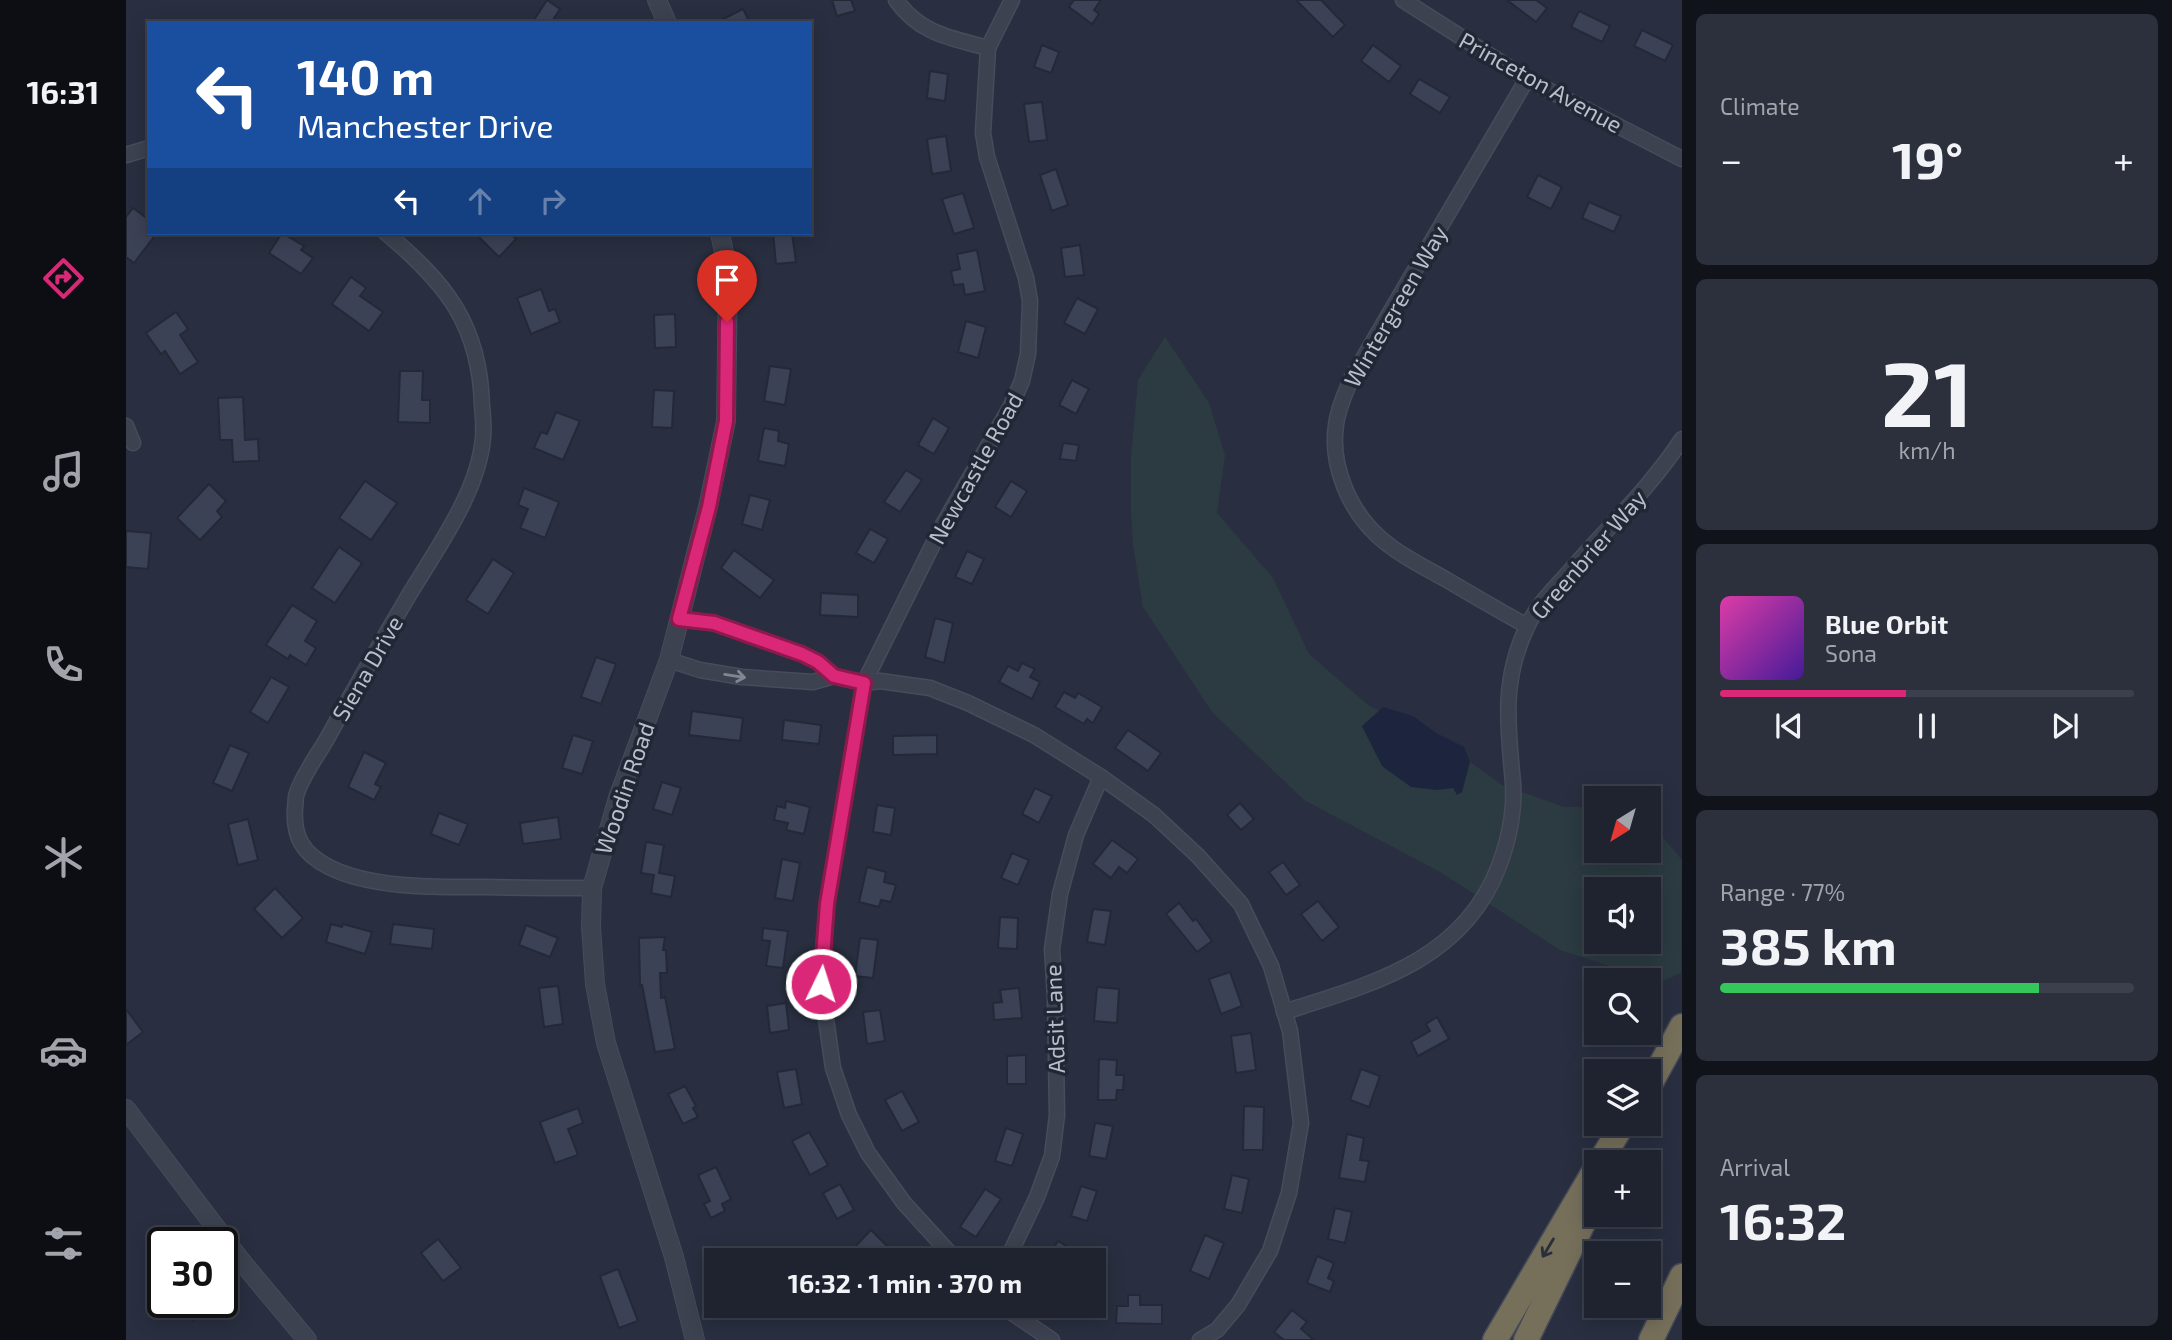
<!DOCTYPE html>
<meta charset="utf-8">
<style>
body{margin:0;font-family:"Exo 2",sans-serif;background:#2c2f3c;color:#f1f3f6;height:100vh;display:flex;flex-direction:column;font-size:26px;white-space:nowrap}
*{box-sizing:border-box;margin:0}
p{font-size:23px;color:#a1a4ab}
.icon{flex:none;width:38px;height:38px;fill:none;stroke:currentColor;stroke-width:2;stroke-linecap:round;stroke-linejoin:round}
.map{position:relative;flex:1;overflow:hidden}
.side{display:flex;flex-direction:column;gap:14px;padding:14px;background:#11131a;width:490px}
.side>*{flex:none}
.hud{position:absolute;left:21px;top:21px;width:665px;height:214px;border-radius:0px;box-shadow:0 4px 18px #0003,0 0 0 2px #3c404c;background:#1a4fa0;color:#fff;overflow:hidden}
.needle{width:46px;rotate:217deg}
.controls{position:absolute;left:1458px;top:786px;display:grid;gap:14px}
.controls a{display:grid;place-items:center;width:77px;height:77px;border-radius:0px;background:#1f2330;box-shadow:0 4px 18px #0003,0 0 0 2px #3c404c;font-size:35px}
.speed{position:absolute;left:21px;top:1227px;display:flex;gap:14px;font-size:35px;font-weight:700;text-align:center}
.speed>*{display:grid;place-content:center;width:91px;height:91px;border-radius:50%;background:#1f2330;box-shadow:0 4px 18px #0003,0 0 0 2px #3c404c;line-height:1}
.speed .limit{border:4px solid #111;border-radius:10px;background:#fff;color:#111}
.pin{position:absolute;display:grid;place-items:center;width:60px;height:60px;color:#fff;margin:-72px -30px;border-radius:50% 50% 50% 0;rotate:-45deg;box-shadow:0 0 7px #0007}
.pin .icon{rotate:45deg}
.me{position:absolute;width:77px;margin:-38px;rotate:4deg;stroke-linejoin:round;filter:drop-shadow(0 0 5px #0008)}
.turn{display:flex;align-items:center;gap:24px;height:147px;padding:0 35px;font-size:32px}
.turn .icon{width:91px;height:91px;stroke-width:2.5}
.turn b{display:block;font-size:49px;line-height:60px}
.lanes{display:flex;align-items:center;height:66px;padding:0 35px;background:#0003;justify-content:center;gap:35px;direction:ltr}
.lanes .off{opacity:.35}
.big{font-size:52px;font-weight:700;line-height:1.1}
.side .tile{flex:1;display:flex;flex-direction:column;justify-content:center;gap:10px;min-width:0;padding:0 24px;border-radius:10px;background:#2c2f3c}
.side .dial{align-items:center;gap:0}
.dial b{font-size:91px;line-height:1}
.song{display:flex;align-items:center;gap:21px}
.cover{width:84px;height:84px;border-radius:10px;background:linear-gradient(135deg,hsl(320 70% 55%),hsl(260 70% 35%))}
.played{height:7px;border-radius:4px;background:linear-gradient(90deg,#db2777 45%,#3c404c 45%)}
.keys{display:flex;justify-content:space-around;direction:ltr}
.heat{display:flex;justify-content:space-between;align-items:center;font-size:38px;direction:ltr}
.charge{height:10px;border-radius:5px;background:linear-gradient(90deg,#34c759 77%,#3c404c 0)}
.trip{position:absolute;left:578px;top:1248px;width:402px;height:70px;border-radius:0px;background:#1f2330;box-shadow:0 4px 18px #0003,0 0 0 2px #3c404c;font-weight:700;line-height:70px;text-align:center}
main{display:flex;flex:1;min-height:0}
.tabs{display:flex;flex-direction:column;width:126px;justify-content:space-around;align-items:center;background:#0c0e13;color:#a1a4ab}
.tabs .icon{width:49px;height:49px}
.tabs .on{color:#db2777}
.tabs b{font-size:32px;color:#f1f3f6}
.map>svg:first-child{display:block}
.green{fill:#2b3b41;fill-rule:evenodd}
.water{fill:#1d243e}
.building{fill:#3c4256;stroke:#242938;stroke-width:2}
.lines{fill:none;stroke-linecap:round;stroke-linejoin:round}
.minor-casing{stroke:#474b5a;stroke-width:17}
.tertiary-casing{stroke:#474b5a;stroke-width:20}
.motorway-casing{stroke:#454a58;stroke-width:27}
.minor{stroke:#3d4250;stroke-width:14}
.tertiary{stroke:#3d4250;stroke-width:18}
.motorway{stroke:#76705b;stroke-width:24}
.oneway{stroke:#828693}
.oneway2{stroke:#2a2e3a}
.route-casing{stroke:#8e194d;stroke-width:18}
.route{stroke:#db2777;stroke-width:12}
.labels{text-anchor:middle;dominant-baseline:central;stroke-width:7;stroke-linejoin:round;paint-order:stroke}
.street-label{font-size:23px;fill:#babeca;stroke:#222736}
</style>
<main>
<nav class="tabs">
<b>16:31</b>
<svg class="icon on" aria-label="directions" viewBox="0 0 24 24"><path d="M12 3l9 9-9 9-9-9zM9 14v-3h6M13 9l2 2-2 2"/></svg>
<svg class="icon" aria-label="music" viewBox="0 0 24 24"><path d="M9 18V5l10-2v13"/><circle cx="6" cy="18" r="3"/><circle cx="16" cy="16" r="3"/></svg>
<svg class="icon" aria-label="phone" viewBox="0 0 24 24"><path d="M5 4h4l2 5-3 2q2 4 5 5l2-3 5 2v4C11 20 4 13 5 4z"/></svg>
<svg class="icon" aria-label="climate" viewBox="0 0 24 24"><path d="M12 3v18M4 7l16 10M4 17L20 7"/></svg>
<svg class="icon" aria-label="car" viewBox="0 0 24 24"><path d="M5 17H2v-5l4-1 3-4h7l3 4 3 1v5h-3M9 17h6M6 11h13"/><circle cx="7" cy="17" r="2"/><circle cx="17" cy="17" r="2"/></svg>
<svg class="icon" aria-label="filters" viewBox="0 0 24 24"><path d="M4 7h16M4 17h16"/><circle cx="9" cy="7" r="2"/><circle cx="15" cy="17" r="2"/></svg>
</nav>
<div class="map">
<svg width="1556" height="1340" viewBox="0 0 1556 1340">
<rect width="100%" height="100%" fill="#292f40"/>
<path class="green" d="M1039,337L1083,403L1099,455L1091,513L1147,578L1183,654L1242,705L1333,754L1376,785L1438,807H1470V850H1522L1523,821L1556,860L1555,973L1534,982L1434,950L1316,873L1178,800L1086,712L1017,607L1007,545L1005,511V456L1012,380ZM1470,889H1522V942H1470Z"/>
<polygon class="water" points="1257,707 1287,716 1310,733 1338,747 1344,762 1336,792 1331,795 1327,788 1311,790 1285,787 1256,766 1236,726"/>
<g class="building">
<polygon points="421,0 434,9 425,23 406,23"/>
<polygon points="706,0 725,0 729,11 711,16"/>
<polygon points="948,0 975,0 968,10 973,14 966,24 943,7"/>
<polygon points="1170,0 1195,0 1219,25 1207,37"/>
<polygon points="1381,0 1410,0 1421,8 1410,22"/>
<polygon points="617,9 624,23 589,23"/>
<polygon points="1453,11 1484,26 1476,42 1445,27"/>
<polygon points="1516,30 1547,45 1539,61 1508,46"/>
<polygon points="916,45 933,52 925,73 908,67"/>
<polygon points="1247,45 1275,66 1263,82 1235,61"/>
<polygon points="804,71 822,74 819,101 801,98"/>
<polygon points="1293,79 1324,97 1314,113 1284,94"/>
<polygon points="916,102 921,140 903,142 898,104"/>
<polygon points="820,136 825,171 806,174 801,139"/>
<polygon points="930,169 942,205 926,211 914,175"/>
<polygon points="1412,175 1436,187 1425,209 1401,197"/>
<polygon points="837,193 848,228 828,234 816,199"/>
<polygon points="1463,202 1495,216 1488,232 1456,218"/>
<polygon points="7,208 23,220 23,233 31,233 8,263 0,257 0,217"/>
<polygon points="156,233 178,246 175,250 187,258 175,274 143,253"/>
<polygon points="349,233 384,233 390,239 373,257"/>
<polygon points="647,233 666,233 670,262 650,264"/>
<polygon points="954,245 958,275 939,277 935,248"/>
<polygon points="851,250 859,291 839,295 837,284 828,285 825,271 834,269 831,254"/>
<polygon points="225,277 240,288 234,296 257,312 243,331 206,304"/>
<polygon points="415,289 423,311 429,309 434,322 405,334 391,298"/>
<polygon points="951,298 972,309 959,334 938,323"/>
<polygon points="50,312 62,329 54,335 72,362 54,374 39,351 35,354 20,333"/>
<polygon points="549,314 550,347 529,348 528,315"/>
<polygon points="840,321 860,327 852,358 832,352"/>
<polygon points="644,366 665,369 659,405 638,401"/>
<polygon points="274,371 297,371 296,400 304,400 304,423 272,422"/>
<polygon points="946,380 963,389 950,414 933,405"/>
<polygon points="528,390 548,391 546,428 526,427"/>
<polygon points="117,397 119,440 132,439 133,461 107,462 106,440 94,440 92,398"/>
<polygon points="430,412 454,421 437,460 408,448 415,432 421,434"/>
<polygon points="807,418 823,428 808,454 792,445"/>
<polygon points="638,428 653,431 652,441 663,444 659,466 632,461"/>
<polygon points="937,443 953,445 950,461 934,459"/>
<polygon points="780,470 796,480 774,512 758,502"/>
<polygon points="239,481 271,503 245,540 213,518"/>
<polygon points="885,481 901,491 885,517 869,507"/>
<polygon points="83,484 100,501 91,511 96,517 74,540 51,518"/>
<polygon points="398,488 433,502 419,538 394,528 402,509 392,505"/>
<polygon points="624,495 644,500 636,530 616,524"/>
<polygon points="744,529 762,539 748,563 730,553"/>
<polygon points="0,531 25,533 22,569 0,567"/>
<polygon points="213,547 236,563 209,603 186,588"/>
<polygon points="608,550 648,580 634,598 595,568"/>
<polygon points="841,551 858,559 846,584 829,577"/>
<polygon points="367,559 388,573 362,614 340,600"/>
<polygon points="695,593 732,595 732,617 694,615"/>
<polygon points="166,605 191,621 179,641 190,648 180,665 164,655 162,659 140,645"/>
<polygon points="809,618 827,623 818,663 799,657"/>
<polygon points="470,657 490,664 475,704 455,697"/>
<polygon points="896,663 909,669 904,677 914,682 906,699 873,682 882,666 892,671"/>
<polygon points="145,677 163,687 142,723 124,712"/>
<polygon points="938,692 949,698 952,693 976,707 967,723 961,719 958,724 929,707"/>
<polygon points="566,711 617,718 614,741 563,735"/>
<polygon points="658,720 695,725 693,744 656,740"/>
<polygon points="1002,730 1035,753 1022,771 989,748"/>
<polygon points="447,735 467,741 456,774 436,768"/>
<polygon points="811,735 811,754 767,755 767,736"/>
<polygon points="104,745 123,753 106,791 87,783"/>
<polygon points="238,752 260,763 249,784 255,787 248,800 222,787"/>
<polygon points="536,782 555,788 546,815 527,809"/>
<polygon points="909,788 926,796 913,823 896,814"/>
<polygon points="660,801 684,807 678,834 660,830 662,823 648,820 651,806 659,808"/>
<polygon points="1114,803 1128,819 1115,830 1101,815"/>
<polygon points="751,805 769,808 765,835 747,832"/>
<polygon points="313,813 342,824 333,845 305,834"/>
<polygon points="432,817 435,839 397,844 394,823"/>
<polygon points="122,819 132,860 112,865 102,824"/>
<polygon points="986,840 1012,859 1001,873 993,867 985,878 967,864"/>
<polygon points="520,842 538,845 533,873 549,876 545,897 525,893 528,875 515,873"/>
<polygon points="886,853 903,860 892,885 875,878"/>
<polygon points="656,859 674,863 667,901 649,898"/>
<polygon points="1157,862 1174,885 1160,895 1143,872"/>
<polygon points="741,867 760,872 758,882 770,885 765,902 755,900 753,907 733,902"/>
<polygon points="149,888 177,918 156,938 128,909"/>
<polygon points="1192,901 1213,927 1196,941 1175,914"/>
<polygon points="1053,903 1067,921 1070,919 1086,941 1071,952 1040,914"/>
<polygon points="967,909 985,911 979,945 961,942"/>
<polygon points="874,917 892,918 891,949 872,948"/>
<polygon points="205,924 216,927 217,924 246,932 239,954 200,942"/>
<polygon points="267,924 308,929 306,949 264,944"/>
<polygon points="400,925 432,938 424,957 393,945"/>
<polygon points="637,928 662,931 657,968 640,966 644,941 636,940"/>
<polygon points="539,937 537,950 540,950 541,973 534,973 535,998 539,997 549,1049 529,1052 516,985 514,985 513,938"/>
<polygon points="734,938 752,940 747,978 729,976"/>
<polygon points="1104,972 1116,1006 1095,1014 1083,979"/>
<polygon points="432,986 437,1024 418,1027 413,988"/>
<polygon points="971,987 993,989 991,1023 968,1021"/>
<polygon points="893,988 896,1018 868,1020 867,1003 876,1002 874,990"/>
<polygon points="660,1003 663,1030 644,1033 641,1006"/>
<polygon points="0,1009 17,1032 0,1045"/>
<polygon points="754,1010 759,1041 741,1044 737,1012"/>
<polygon points="1311,1017 1323,1039 1292,1056 1285,1042 1304,1031 1300,1024"/>
<polygon points="1125,1033 1130,1070 1110,1073 1105,1036"/>
<polygon points="900,1055 900,1084 881,1084 881,1056"/>
<polygon points="973,1059 991,1060 990,1075 998,1075 997,1090 991,1090 990,1100 972,1100"/>
<polygon points="670,1069 676,1104 658,1108 651,1072"/>
<polygon points="1235,1069 1254,1076 1243,1107 1224,1100"/>
<polygon points="559,1086 570,1106 567,1108 572,1117 557,1124 542,1094"/>
<polygon points="776,1091 793,1122 776,1131 759,1100"/>
<polygon points="1118,1106 1138,1107 1137,1150 1117,1150"/>
<polygon points="452,1108 457,1123 442,1129 452,1155 429,1163 414,1122"/>
<polygon points="969,1123 987,1126 980,1159 963,1156"/>
<polygon points="880,1128 897,1134 886,1166 869,1161"/>
<polygon points="683,1132 702,1165 684,1175 666,1141"/>
<polygon points="1221,1134 1238,1138 1234,1160 1243,1161 1239,1182 1213,1178"/>
<polygon points="590,1167 605,1199 596,1204 599,1211 585,1218 578,1204 584,1201 572,1175"/>
<polygon points="1106,1175 1123,1179 1116,1213 1098,1209"/>
<polygon points="714,1184 728,1210 711,1219 697,1193"/>
<polygon points="955,1186 971,1191 961,1221 945,1216"/>
<polygon points="859,1189 875,1199 850,1237 834,1227"/>
<polygon points="1209,1208 1226,1212 1219,1243 1202,1239"/>
<polygon points="745,1230 766,1251 758,1260 746,1260 739,1254 735,1258 726,1250"/>
<polygon points="1079,1235 1098,1243 1083,1279 1064,1271"/>
<polygon points="312,1239 335,1268 317,1281 295,1253"/>
<polygon points="932,1241 948,1251 942,1260 920,1260"/>
<polygon points="1191,1256 1208,1263 1202,1278 1208,1281 1204,1292 1181,1283"/>
<polygon points="492,1269 512,1321 493,1328 474,1276"/>
<polygon points="1002,1295 1014,1295 1014,1305 1036,1305 1036,1324 990,1323 991,1306 1002,1306"/>
<polygon points="51,1302 75,1302 81,1308 67,1321"/>
<polygon points="1166,1310 1181,1322 1175,1329 1188,1340 1158,1340 1148,1332"/>
</g>
<g class="lines">
<g class="minor-casing">
<g id="minor">
<path d="M770,0C794,34 825,38 862,48"/>
<polyline points="1277,0 1401,79 1556,159"/>
<polyline points="0,155 23,148"/>
<path d="M260,233C320,283 354,325 356,406C357,416 358,427 357,438C352,493 311,548 283,595C255,642 228,689 202,737C193,753 176,776 171,793C169,797 170,804 169,808C167,837 177,854 203,867C246,889 313,887 360,887C395,888 430,888 466,888"/>
<polyline points="0,426 7,443"/>
<polyline points="553,619 588,623 676,654 692,662 708,676 738,683 754,681 804,688 842,703 908,735 975,777 1028,815 1072,856 1115,904 1145,966 1164,1031 1175,1123 1163,1193 1144,1251 1112,1305 1091,1330 1074,1340"/>
<path d="M1401,626C1374,611 1348,596 1321,580C1298,567 1273,555 1253,537C1223,510 1204,465 1210,425C1212,408 1219,394 1225,379L1401,79"/>
<polyline points="543,660 574,670 616,677 687,682 708,676"/>
<path d="M1158,1012C1246,984 1337,961 1373,866C1383,839 1389,812 1387,783C1382,727 1375,681 1401,627C1410,606 1428,589 1443,572C1481,528 1524,488 1556,439"/>
<polyline points="830,1260 778,1203 742,1153 723,1115 707,1068 695,984 701,904 738,683 815,528 885,406 896,381 902,354 904,301 900,278 861,157 857,133 862,48 886,0"/>
<polyline points="881,1260 911,1197 926,1156 931,1115 929,997 926,949 934,894 950,835 975,777"/>
<polyline points="876,1306 926,1340"/>
</g>
</g>
<g class="tertiary-casing">
<g id="tertiary">
<polyline points="531,0 541,23"/>
<polyline points="0,1109 116,1262 181,1340"/>
<polyline points="569,1340 548,1257 480,1043 469,984 465,927 466,888 492,798 543,660 582,507 600,421 602,272 594,233"/>
</g>
</g>
<g class="motorway-casing">
<g id="motorway">
<polyline points="1522,1088 1556,1026"/>
<polyline points="1474,1162 1497,1124"/>
<polyline points="1369,1340 1470,1168"/>
<polyline points="1400,1340 1470,1197"/>
<polyline points="1525,1340 1556,1276"/>
</g>
</g>
<use href="#minor" class="minor"/>
<use href="#tertiary" class="tertiary"/>
<use href="#motorway" class="motorway"/>
</g>
<defs><path id="oneway-shaft" d="M-6 0H5M1.5-3L5.5 0L1.5 3" fill="none" stroke-width="1.6" stroke-linecap="round" stroke-linejoin="round" transform="scale(1.75)"/></defs>
<use class="oneway" href="#oneway-shaft" transform="translate(609 676) rotate(9)"/>
<use class="oneway2" href="#oneway-shaft" transform="translate(1422 1248) rotate(121)"/>
<g class="lines">
<g class="route-casing">
<polyline id="route" points="601,322 600,421 583,507 553,619 588,623 676,654 692,662 708,676 738,683 701,904 695,984"/>
</g>
<use href="#route" class="route"/>
</g>
<g class="labels">
<g class="street-label">
<text transform="translate(1415 82) rotate(29)">Princeton Avenue</text>
<text transform="translate(1269 306) rotate(-60)">Wintergreen Way</text>
<text transform="translate(849 468) rotate(-61)">Newcastle Road</text>
<text transform="translate(1462 554) rotate(-49)">Greenbrier Way</text>
<text transform="translate(241 668) rotate(-60)">Siena Drive</text>
<text transform="translate(498 788) rotate(-71)">Woodin Road</text>
<text transform="translate(928 1019) rotate(-92)">Adsit Lane</text>
</g>
</g>
</svg>
<div class="controls">
<a><svg class="needle" viewBox="-14 -14 28 28"><path d="M0-13l5 13h-10z" fill="#e53935"/><path d="M0 13l5-13h-10z" fill="#a1a4ab"/></svg></a>
<a><svg class="icon" aria-label="sound" viewBox="0 0 24 24"><path d="M4 9h4l5-4v14l-5-4H4zM17 9q2 3 0 6"/></svg></a>
<a><svg class="icon" aria-label="search" viewBox="0 0 24 24"><circle cx="10" cy="10" r="6"/><path d="M15 15l6 6"/></svg></a>
<a><svg class="icon" aria-label="layers" viewBox="0 0 24 24"><path d="M12 4l9 5-9 5-9-5zM3 14l9 5 9-5"/></svg></a>
<a>+</a>
<a>−</a>
</div>
<div class="speed"><div class="limit">30</div></div>
<div class="pin" style="left:601px;top:322px;background:#d93025"><svg class="icon" aria-label="arrive" viewBox="0 0 24 24"><path d="M6 21V4h12l-3 4 3 4H6"/></svg></div>
<svg class="me" style="left:695px;top:984px" viewBox="-20 -20 40 40"><circle r="17" fill="#db2777" stroke="#fff" stroke-width="3"/><path d="M0-11L8 9 0 5-8 9z" fill="#fff"/></svg>
<div class="trip">16:32 · 1 min · 370 m</div>
<div class="hud">
<div class="turn"><svg class="icon" aria-label="left" viewBox="0 0 24 24"><path d="M17 20v-9H6M10 6l-5 5 5 5"/></svg><div><b>140 m</b>Manchester Drive</div></div>
<div class="lanes"><svg class="icon" aria-label="left" viewBox="0 0 24 24"><path d="M17 20v-9H6M10 6l-5 5 5 5"/></svg><svg class="icon off" aria-label="ahead" viewBox="0 0 24 24"><path d="M12 20V5M6 11l6-6 6 6"/></svg><svg class="icon off" aria-label="right" viewBox="0 0 24 24"><path d="M7 20v-9h11M14 6l5 5-5 5"/></svg></div>
</div>
</div>
<section class="side">
<div class="tile"><p>Climate</p>
<div class="heat"><a>−</a><b class="big">19°</b><a>+</a></div>
</div>
<div class="tile dial"><b>21</b><p>km/h</p></div>
<div class="tile">
<div class="song"><i class="cover"></i><div><b>Blue Orbit</b><p>Sona</p></div></div>
<div class="played"></div>
<div class="keys"><svg class="icon" aria-label="previous" viewBox="0 0 24 24"><path d="M18 5L8 12l10 7zM5 5v14"/></svg><svg class="icon" aria-label="pause" viewBox="0 0 24 24"><path d="M8 5v14M16 5v14"/></svg><svg class="icon" aria-label="next" viewBox="0 0 24 24"><path d="M6 5l10 7-10 7zM19 5v14"/></svg></div>
</div>
<div class="tile"><p>Range · 77%</p><b class="big">385 km</b><div class="charge"></div></div>
<div class="tile"><p>Arrival</p><b class="big">16:32</b></div>
</section>
</main>
